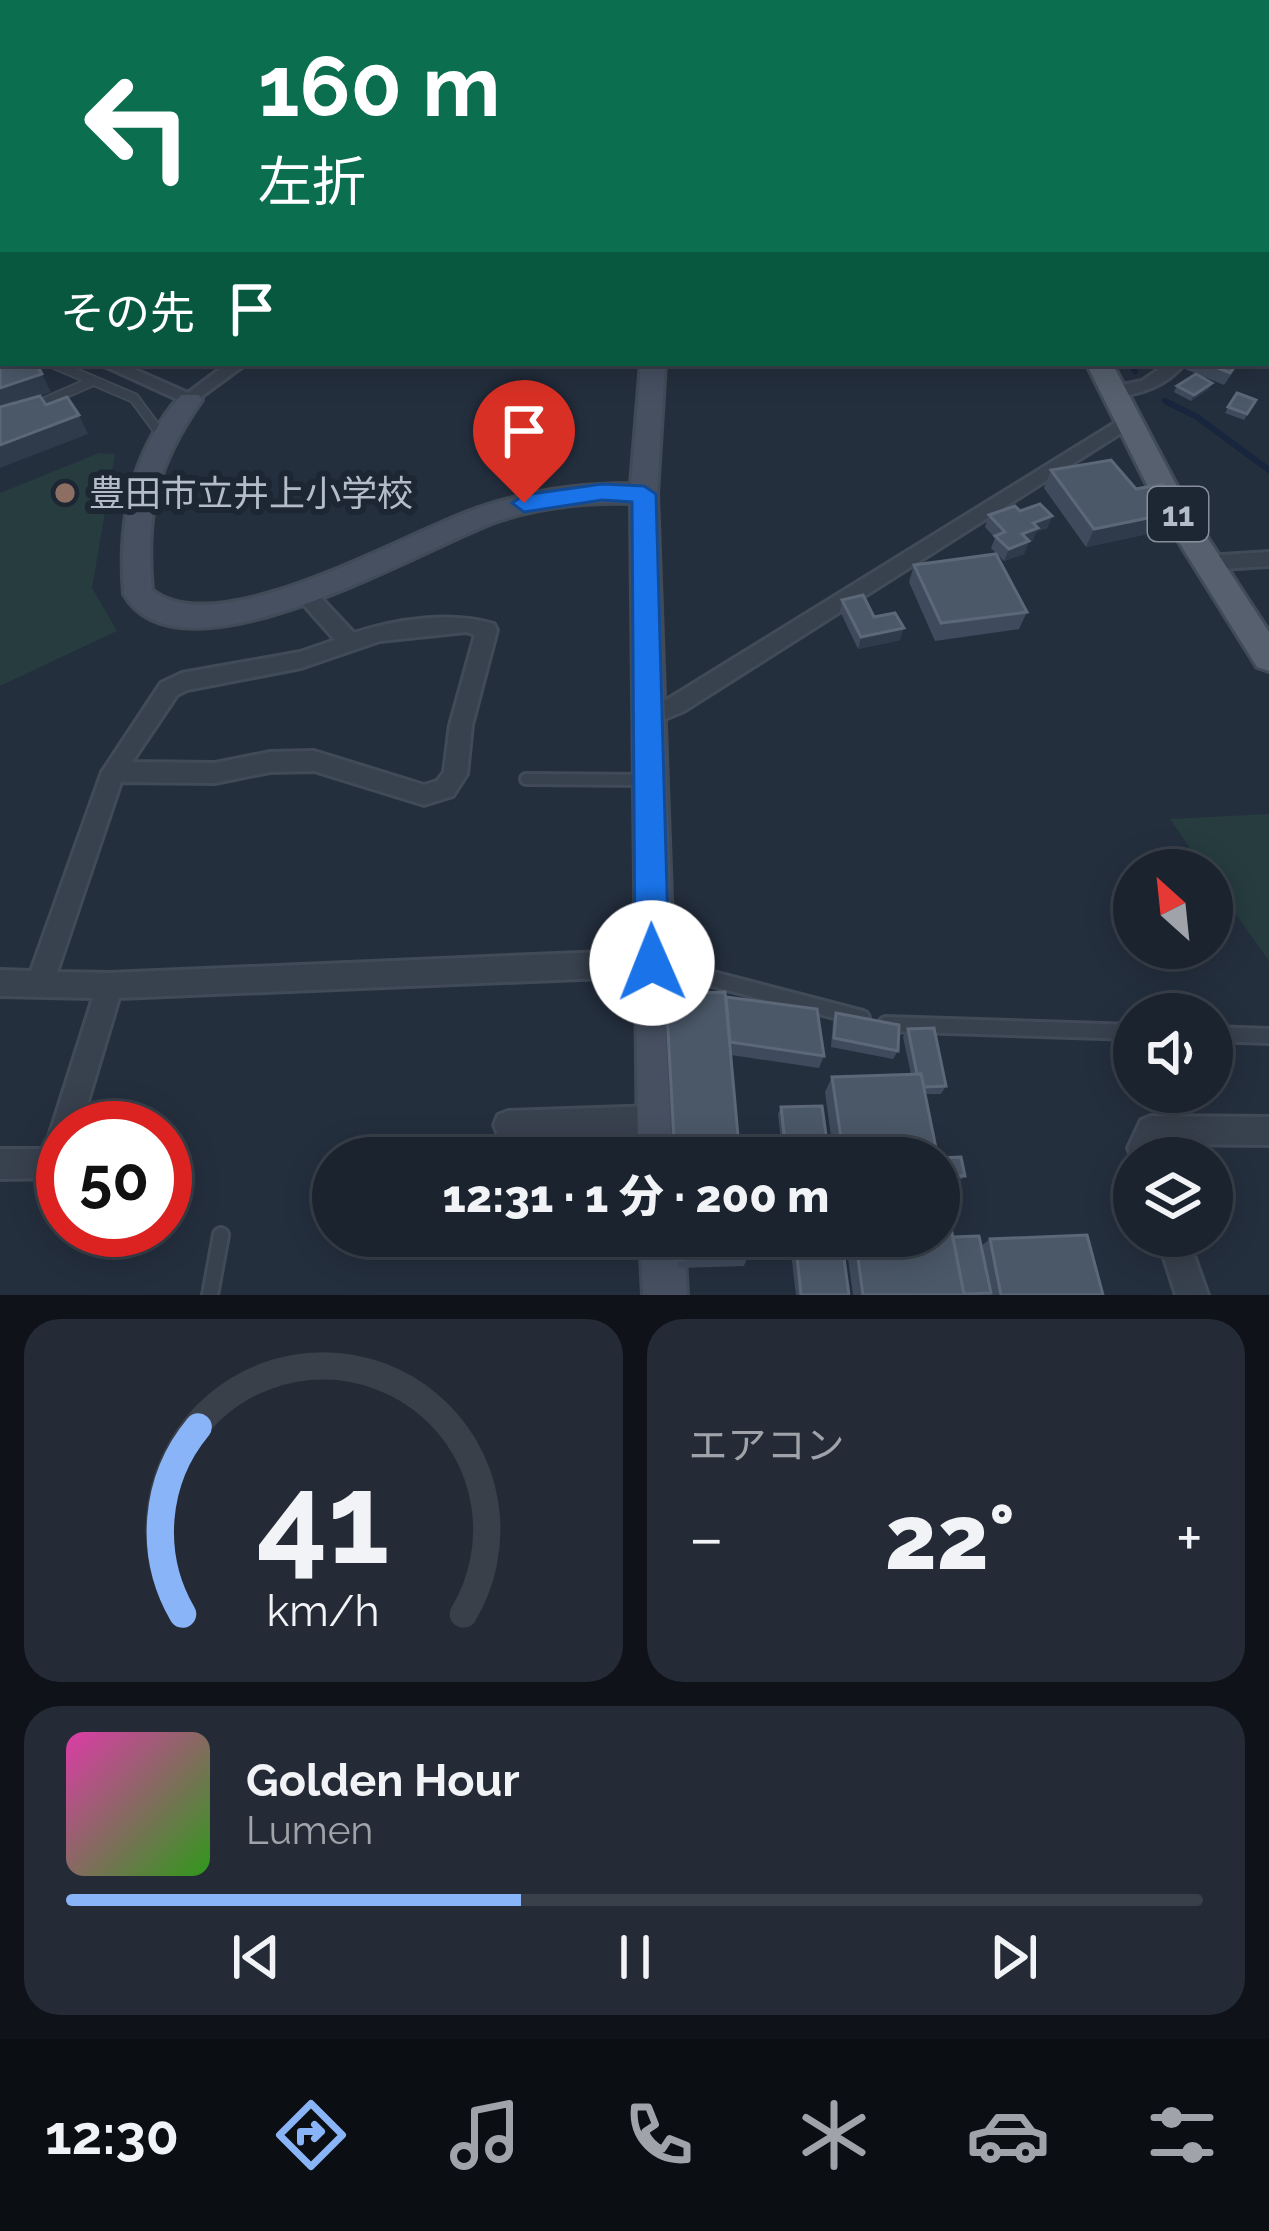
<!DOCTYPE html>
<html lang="ja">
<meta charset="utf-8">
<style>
body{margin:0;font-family:Raleway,"Noto Sans JP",sans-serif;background:#242b36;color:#f1f3f6;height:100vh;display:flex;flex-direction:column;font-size:45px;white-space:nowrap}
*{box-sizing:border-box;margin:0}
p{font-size:39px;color:#a0a4aa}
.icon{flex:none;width:66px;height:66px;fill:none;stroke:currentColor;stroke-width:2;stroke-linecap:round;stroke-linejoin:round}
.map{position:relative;height:1295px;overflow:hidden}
.sheet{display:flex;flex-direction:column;gap:24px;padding:24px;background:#0f1319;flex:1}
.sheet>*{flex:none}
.top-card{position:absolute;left:0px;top:0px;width:1269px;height:366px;box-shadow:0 6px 30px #0003,0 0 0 3px #39404a;background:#0b6e4f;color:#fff;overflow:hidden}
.needle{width:78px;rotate:333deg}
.buttons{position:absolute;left:1113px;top:849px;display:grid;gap:24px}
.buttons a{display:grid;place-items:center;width:120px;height:120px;border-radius:50%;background:#1b232e;box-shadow:0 6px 30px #0003,0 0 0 3px #39404a;font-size:60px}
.speed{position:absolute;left:36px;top:1101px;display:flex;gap:24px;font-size:60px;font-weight:700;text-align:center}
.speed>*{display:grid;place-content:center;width:156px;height:156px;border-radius:50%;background:#1b232e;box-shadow:0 6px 30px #0003,0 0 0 3px #39404a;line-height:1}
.speed .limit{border:18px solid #d22;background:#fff;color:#111}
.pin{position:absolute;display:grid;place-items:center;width:102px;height:102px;color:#fff;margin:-123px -51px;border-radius:50% 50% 50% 0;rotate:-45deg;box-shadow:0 0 12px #0007}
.pin .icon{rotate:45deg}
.me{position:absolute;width:132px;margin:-66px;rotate:359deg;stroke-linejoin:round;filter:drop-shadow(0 0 9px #0008)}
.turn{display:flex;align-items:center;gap:42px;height:252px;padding:0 60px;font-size:54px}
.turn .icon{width:156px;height:156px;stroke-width:2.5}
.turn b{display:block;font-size:84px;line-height:102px}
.then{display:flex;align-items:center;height:114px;padding:0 60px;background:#0003;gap:24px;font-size:45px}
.big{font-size:90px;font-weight:800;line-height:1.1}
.sheet .tile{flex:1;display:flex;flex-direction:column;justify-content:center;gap:18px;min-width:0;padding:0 42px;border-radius:36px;background:#242b36}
.sheet .dial{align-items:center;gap:0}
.dial svg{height:312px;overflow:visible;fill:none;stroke:#39404a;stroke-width:7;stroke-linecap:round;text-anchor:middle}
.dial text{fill:#f1f3f6;stroke:none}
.song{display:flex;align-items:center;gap:36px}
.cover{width:144px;height:144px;border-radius:18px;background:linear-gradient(135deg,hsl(320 70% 55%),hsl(110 70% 35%))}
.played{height:12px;border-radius:6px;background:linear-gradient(90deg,#8ab4f8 40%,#39404a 40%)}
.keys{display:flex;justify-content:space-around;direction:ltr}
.heat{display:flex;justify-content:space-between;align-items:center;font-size:66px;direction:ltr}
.sheet .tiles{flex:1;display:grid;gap:24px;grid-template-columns:1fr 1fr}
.tile:last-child{grid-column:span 2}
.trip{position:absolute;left:312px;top:1137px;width:648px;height:120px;border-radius:60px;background:#1b232e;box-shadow:0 6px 30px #0003,0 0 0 3px #39404a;font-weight:800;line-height:120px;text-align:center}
.dock{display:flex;height:192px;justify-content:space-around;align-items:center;background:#0b0e12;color:#a0a4aa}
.dock .icon{width:84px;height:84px}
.dock .selected{color:#8ab4f8}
.dock b{font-size:54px;color:#f1f3f6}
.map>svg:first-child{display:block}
.green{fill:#263c3f}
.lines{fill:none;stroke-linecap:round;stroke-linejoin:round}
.stream{stroke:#17263c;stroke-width:6}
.lane-far3-casing{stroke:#414a57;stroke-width:9}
.lane-far2-casing{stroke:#414a57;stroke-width:12}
.lane-far1-casing{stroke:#414a57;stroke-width:16}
.lane-casing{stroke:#414a57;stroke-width:20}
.street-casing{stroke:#414a57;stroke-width:6}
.secondary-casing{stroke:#414a57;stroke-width:6}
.primary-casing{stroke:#414a57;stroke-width:6}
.lane-far3{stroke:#38414e;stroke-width:6}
.lane-far2{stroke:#38414e;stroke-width:8}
.lane-far1{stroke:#38414e;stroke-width:10}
.lane{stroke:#38414e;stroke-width:14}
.street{fill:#38414e;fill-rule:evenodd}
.secondary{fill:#465061;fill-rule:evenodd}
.primary{fill:#56606e;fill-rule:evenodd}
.wall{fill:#3f4b5c}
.shaded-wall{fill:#2f3b4b}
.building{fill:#4b5868;stroke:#5c6777;stroke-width:3}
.route{fill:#1a73e8;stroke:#114b97;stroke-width:3}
.education-dot{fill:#8d6e63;stroke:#1d2633;stroke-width:4.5}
.labels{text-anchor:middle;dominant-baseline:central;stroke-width:12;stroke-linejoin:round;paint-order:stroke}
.shield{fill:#1d2633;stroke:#878f9c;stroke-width:3}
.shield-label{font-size:33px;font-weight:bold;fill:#b4bcc9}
.poi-label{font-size:36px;fill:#b4bcc9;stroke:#1d2633;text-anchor:start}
</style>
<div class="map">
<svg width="1269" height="1295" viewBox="0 0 1269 1295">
<rect width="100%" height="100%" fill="#242f3e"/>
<g class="green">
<polygon points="99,453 115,454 92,588 117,631 0,686 0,493"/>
<polygon points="1269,814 1269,961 1212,880 1212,870 1205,870 1170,819"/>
</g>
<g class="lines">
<g class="stream">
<polyline points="1131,363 1135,371"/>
<polyline points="1165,401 1197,417 1269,470"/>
</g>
<g class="lane-far3-casing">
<polyline id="lane-far3" points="571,3 586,0"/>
</g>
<g class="lane-far2-casing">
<g id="lane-far2">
<polyline points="52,363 134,398 160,433"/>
<polyline points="36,406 93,381"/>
</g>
</g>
<g class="lane-far1-casing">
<polyline id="lane-far1" points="526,779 648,780"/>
</g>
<g class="lane-casing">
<g id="lane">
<polyline points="664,979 701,976 862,1018"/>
<polyline points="886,1024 1134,1032"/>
<polyline points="1212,1034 1269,1036"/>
<polyline points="210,1295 221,1235"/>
</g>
</g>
<g class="street-casing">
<g id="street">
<polygon points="145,0 155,0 157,3 147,3"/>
<polygon points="827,0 841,0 844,3 830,3"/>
<rect x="865" y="0" width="10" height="3"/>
<polygon points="3,4 3,11 0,11 0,5"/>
<polygon points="1266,65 1269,66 1269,74 1266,73"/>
<polygon points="3,312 3,323 0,324 0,313"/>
<polygon points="98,363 120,363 188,393 228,363 247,363 190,405"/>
<path d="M1168,363H1185C1166,386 1142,394 1113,397L1105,392L1107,388L1142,381Z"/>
<polygon points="1126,416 1135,422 1132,426 684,711 648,726 640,723 637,717 640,711 668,699"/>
<polygon points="1269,552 1269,566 1206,570 1196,563 1206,556"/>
<path d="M303,584L310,586L354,633C397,619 451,611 494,624L497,630L472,725L467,774L453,796L424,805L314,771L270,772L215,783L121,782L57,972L110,973L652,950L661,954L665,963L661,972L652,976L119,998L80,1128H63V1174L55,1178L0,1179V1149H45L93,998L0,996V970L31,971L102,772L161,683L182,673L300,652L335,640L296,596L293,591L296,586ZM466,632L475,635L450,725L444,772L437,781L424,785L314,751L270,752L215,763L132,762L177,695L187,690L301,668L380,641Z"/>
<polygon points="657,1106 667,1110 671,1120 667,1130 657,1134 508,1139 498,1135 494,1125 498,1115 508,1111"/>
<polygon points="1151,1116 1269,1117 1269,1145 1159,1144 1157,1149 1161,1158 1134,1158 1134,1164 1128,1148 1141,1120"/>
<polygon points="1157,1236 1187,1236 1208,1295 1176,1295"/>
</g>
</g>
<g class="secondary-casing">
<g id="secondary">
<polygon points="542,0 558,0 560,3 544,3"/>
<polygon points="1269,222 1269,236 1266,237 1266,223"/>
<path d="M641,363H665L657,494L680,1158H638L631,503C585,502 539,506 495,522C421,549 180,692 124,594C118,520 131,452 181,395H199L202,400C157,463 145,512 152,590C218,644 405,533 478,508C528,491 578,484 631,484Z"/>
<polygon points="640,1236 684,1236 687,1295 643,1295"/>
</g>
</g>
<g class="primary-casing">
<g id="primary">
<polygon points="904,0 920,0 921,3 905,3"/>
<polygon points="1086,363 1112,363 1190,511 1269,632 1269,671 1257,667 1162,515"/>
</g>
</g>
<use href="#lane-far3" class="lane-far3"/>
<use href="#lane-far2" class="lane-far2"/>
<use href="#lane-far1" class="lane-far1"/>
<use href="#lane" class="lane"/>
<use href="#street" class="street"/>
<use href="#secondary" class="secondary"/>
<use href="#primary" class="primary"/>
</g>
<g class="wall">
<polygon points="1182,363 1239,363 1224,385 1180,367"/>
<polygon points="1177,386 1209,389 1191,401 1174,392"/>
<polygon points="1237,393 1256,400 1244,420 1225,413"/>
<polygon points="1051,470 1136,489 1172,513 1162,531 1086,547 1044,488"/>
<polygon points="1020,511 1052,516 1047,528 1036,532 1033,540 1029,541 1024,554 1004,561 991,548 995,538 985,527 989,515"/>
<polygon points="914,565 1027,612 1019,629 935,641 909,582"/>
<polygon points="842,600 874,617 900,640 858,649 840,611"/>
<polygon points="666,994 726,997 824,1056 819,1068 731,1055 740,1158 672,1158 665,1012"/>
<polygon points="836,1013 898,1051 893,1059 831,1047 833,1021"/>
<polygon points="934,1028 946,1086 941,1094 925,1094 938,1158 961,1157 965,1176 962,1179 942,1180 953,1237 979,1236 981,1246 990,1239 1087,1235 1103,1295 853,1295 845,1236 939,1236 939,1158 834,1158 825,1092 832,1077 911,1074 903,1037 908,1029"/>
<polygon points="781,1107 827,1142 823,1149 830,1158 782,1158 785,1150 782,1150 778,1114"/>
<polygon points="676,1236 746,1236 748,1256 744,1266 678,1268"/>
<polygon points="789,1236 841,1236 849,1295 796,1295"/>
</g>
<g class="shaded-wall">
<polygon points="42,374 51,392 0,409 0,388"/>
<polygon points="1212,383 1209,389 1191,401 1194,395"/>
<polygon points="79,415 88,434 0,468 0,445"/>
<polygon points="1172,513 1162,531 1086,547 1094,529"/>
<polygon points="1052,516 1047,528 1036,532 1033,540 1017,546 1022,534 1033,523"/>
<polygon points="1029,541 1024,554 1004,561 1009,549"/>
<polygon points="904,628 900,640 858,649 861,637"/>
</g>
<g class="building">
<polygon points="969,0 987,0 989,3 971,3"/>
<polygon points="3,350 3,363 36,363 42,374 0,388 0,351"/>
<polygon points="1206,363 1237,363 1230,373"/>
<polygon points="1196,374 1212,383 1194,395 1177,386"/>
<polygon points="1237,393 1256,400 1247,414 1228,407"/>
<polygon points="40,396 46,405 67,397 79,415 0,445 0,407"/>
<polygon points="1111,460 1136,489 1163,484 1172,513 1094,529 1051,470"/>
<polygon points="1040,504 1052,516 1033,523 1038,528 1022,534 1029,541 1009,549 995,536 1005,532 989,515 1015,506 1020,511"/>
<polygon points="996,554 1027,612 941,623 914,565"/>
<polygon points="863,595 874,617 895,613 904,628 861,637 842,600"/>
<polygon points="725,992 740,1158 675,1158 666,994"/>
<polygon points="726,997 817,1009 824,1056 730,1042"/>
<polygon points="836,1013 899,1025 898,1051 834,1038"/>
<polygon points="934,1028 946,1086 924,1087 921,1074 917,1074 908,1029"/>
<polygon points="921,1074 938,1158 844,1158 832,1077"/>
<polygon points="822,1106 827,1142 785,1143 781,1107"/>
<polygon points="829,1148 830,1158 786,1158 785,1150"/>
<polygon points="961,1157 965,1176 941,1176 938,1158"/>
<polygon points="939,1165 964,1295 863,1295 855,1236 939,1236"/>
<polygon points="1087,1235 1103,1295 1001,1295 990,1239"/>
<polygon points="679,1236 746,1236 748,1256 680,1259"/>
<polygon points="795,1236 841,1236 849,1295 801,1295"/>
<polygon points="979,1236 991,1293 964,1294 953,1237"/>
</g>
<polygon class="route" points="602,484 644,486 656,494 669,963 664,974 652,979 640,974 635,963 632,502 602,500 524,512 512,503 524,495"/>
<circle class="education-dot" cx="65" cy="493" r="12"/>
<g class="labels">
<rect class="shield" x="1148" y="487" width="60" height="54" rx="9"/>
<g class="shield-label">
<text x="1178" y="514">11</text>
</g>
<g class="poi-label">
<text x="89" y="493">豊田市立井上小学校</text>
</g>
</g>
</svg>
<div class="buttons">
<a><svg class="needle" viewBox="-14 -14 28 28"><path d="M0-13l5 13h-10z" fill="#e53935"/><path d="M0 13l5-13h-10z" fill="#a0a4aa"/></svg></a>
<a><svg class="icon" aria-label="sound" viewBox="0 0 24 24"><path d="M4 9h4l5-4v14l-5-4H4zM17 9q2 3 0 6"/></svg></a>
<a><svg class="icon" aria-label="layers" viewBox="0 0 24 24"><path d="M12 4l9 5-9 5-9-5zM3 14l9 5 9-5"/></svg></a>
</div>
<div class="speed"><div class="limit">50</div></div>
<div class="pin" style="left:524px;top:503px;background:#d93025"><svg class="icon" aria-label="arrive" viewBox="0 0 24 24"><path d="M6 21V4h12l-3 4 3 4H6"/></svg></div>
<svg class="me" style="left:652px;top:963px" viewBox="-20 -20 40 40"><circle r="19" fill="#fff"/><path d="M0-13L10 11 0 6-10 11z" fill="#1a73e8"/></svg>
<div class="trip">12:31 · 1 分 · 200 m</div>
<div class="top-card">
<div class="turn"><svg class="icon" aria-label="left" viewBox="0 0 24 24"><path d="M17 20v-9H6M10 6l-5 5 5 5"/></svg><div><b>160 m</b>左折</div></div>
<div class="then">その先<svg class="icon" aria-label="arrive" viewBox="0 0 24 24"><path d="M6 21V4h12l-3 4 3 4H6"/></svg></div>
</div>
</div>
<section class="sheet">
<div class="tiles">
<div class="tile dial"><svg viewBox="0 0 100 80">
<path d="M14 69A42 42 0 1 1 86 69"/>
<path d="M14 69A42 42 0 0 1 18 21" stroke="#8ab4f8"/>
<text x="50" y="56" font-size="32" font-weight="700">41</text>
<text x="50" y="72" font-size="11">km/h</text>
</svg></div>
<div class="tile"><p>エアコン</p>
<div class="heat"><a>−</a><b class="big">22°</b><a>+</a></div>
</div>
<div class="tile">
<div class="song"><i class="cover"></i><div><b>Golden Hour</b><p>Lumen</p></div></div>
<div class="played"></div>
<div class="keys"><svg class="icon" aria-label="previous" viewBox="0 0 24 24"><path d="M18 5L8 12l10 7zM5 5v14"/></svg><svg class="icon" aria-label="pause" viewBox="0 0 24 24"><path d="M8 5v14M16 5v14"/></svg><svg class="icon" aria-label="next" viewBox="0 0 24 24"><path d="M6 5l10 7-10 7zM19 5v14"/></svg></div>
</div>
</div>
</section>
<nav class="dock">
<b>12:30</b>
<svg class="icon selected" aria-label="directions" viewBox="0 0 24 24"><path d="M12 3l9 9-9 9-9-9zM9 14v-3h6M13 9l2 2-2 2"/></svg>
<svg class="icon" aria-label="music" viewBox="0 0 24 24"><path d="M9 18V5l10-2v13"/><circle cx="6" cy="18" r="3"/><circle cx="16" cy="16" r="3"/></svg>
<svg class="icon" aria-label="phone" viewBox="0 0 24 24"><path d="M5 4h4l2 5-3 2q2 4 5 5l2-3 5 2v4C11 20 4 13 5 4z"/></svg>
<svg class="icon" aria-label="climate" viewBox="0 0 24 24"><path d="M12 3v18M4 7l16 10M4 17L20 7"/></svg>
<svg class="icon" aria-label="car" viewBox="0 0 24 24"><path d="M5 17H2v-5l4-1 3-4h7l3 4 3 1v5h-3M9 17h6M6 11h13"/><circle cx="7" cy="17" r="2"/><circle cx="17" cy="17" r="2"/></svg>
<svg class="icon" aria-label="filters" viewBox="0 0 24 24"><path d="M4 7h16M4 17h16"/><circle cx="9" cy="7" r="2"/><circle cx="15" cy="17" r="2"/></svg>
</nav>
